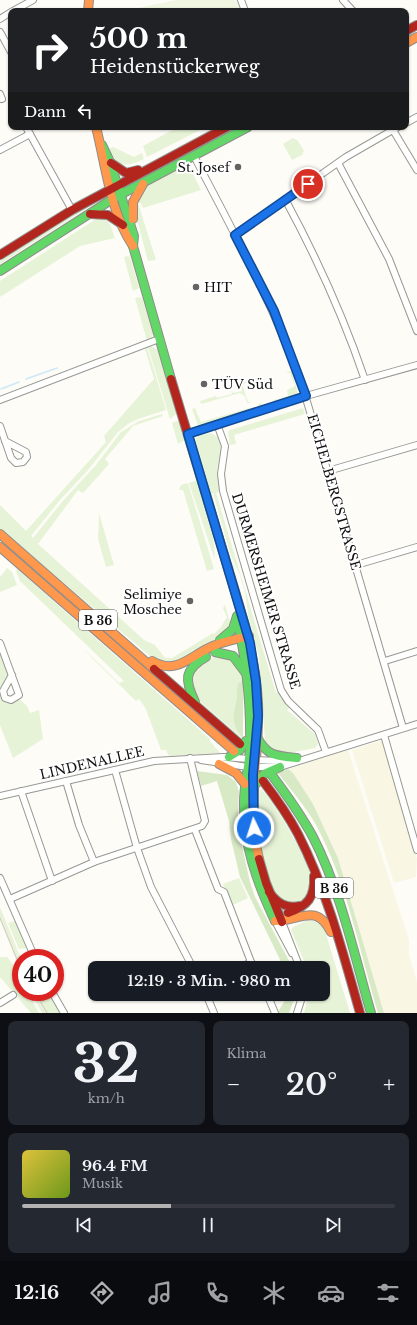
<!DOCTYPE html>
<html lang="de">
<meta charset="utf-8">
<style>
body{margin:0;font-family:"Libre Baskerville",serif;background:#242831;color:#f1f3f6;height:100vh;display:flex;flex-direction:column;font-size:15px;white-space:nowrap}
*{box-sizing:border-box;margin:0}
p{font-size:13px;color:#9ea1a6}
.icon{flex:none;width:22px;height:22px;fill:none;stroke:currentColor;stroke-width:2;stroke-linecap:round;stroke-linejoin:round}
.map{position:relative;height:1013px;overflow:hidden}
.details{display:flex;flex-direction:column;gap:8px;padding:8px;background:#0d0f14;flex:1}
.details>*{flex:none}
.banner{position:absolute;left:8px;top:8px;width:401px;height:122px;border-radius:8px;box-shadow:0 1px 3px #0004;background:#202124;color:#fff;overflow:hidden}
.speed{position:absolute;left:12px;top:949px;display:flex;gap:8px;font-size:20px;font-weight:700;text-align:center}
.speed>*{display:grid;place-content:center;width:52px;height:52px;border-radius:50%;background:#171b24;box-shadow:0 1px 3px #0004;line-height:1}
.speed .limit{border:6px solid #d22;background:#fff;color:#111}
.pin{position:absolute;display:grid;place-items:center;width:34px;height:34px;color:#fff;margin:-17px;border:2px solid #fff;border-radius:50%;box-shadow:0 1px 4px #0007}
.me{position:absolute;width:44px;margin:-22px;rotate:356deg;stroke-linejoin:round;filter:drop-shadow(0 0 3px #0008)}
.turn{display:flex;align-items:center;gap:14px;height:84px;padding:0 16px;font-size:18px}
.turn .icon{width:52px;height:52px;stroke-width:2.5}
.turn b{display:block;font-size:28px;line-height:34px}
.then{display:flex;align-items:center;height:38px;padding:0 16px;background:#0003;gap:8px;font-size:15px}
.big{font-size:30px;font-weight:600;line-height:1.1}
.details .tile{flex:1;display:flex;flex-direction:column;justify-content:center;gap:6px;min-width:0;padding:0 14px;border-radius:8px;background:#242831}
.details .dial{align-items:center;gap:0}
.dial b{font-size:52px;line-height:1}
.song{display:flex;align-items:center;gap:12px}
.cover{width:48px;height:48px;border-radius:6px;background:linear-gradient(135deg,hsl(50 70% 55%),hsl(80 70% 35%))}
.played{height:4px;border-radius:2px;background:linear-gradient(90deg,#b2b2b3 40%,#363941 40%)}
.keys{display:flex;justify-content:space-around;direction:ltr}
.heat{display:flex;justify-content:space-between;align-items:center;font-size:22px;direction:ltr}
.details .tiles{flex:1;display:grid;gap:8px;grid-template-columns:1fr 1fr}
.tile:last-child{grid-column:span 2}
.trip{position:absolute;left:88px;top:961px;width:242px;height:40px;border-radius:8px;background:#171b24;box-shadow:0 1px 3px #0004;font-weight:600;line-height:40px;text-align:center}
.dock{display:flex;height:64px;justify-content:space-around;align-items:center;background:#090b0e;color:#9ea1a6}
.dock .icon{width:28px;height:28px}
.dock .current{color:#b2b2b3}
.dock b{font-size:18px;color:#f1f3f6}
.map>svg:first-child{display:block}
.farmland{fill:#f9f7e4}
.green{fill:#e7f3d7}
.forest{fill:#d8eac5}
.pitch{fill:#f0f6e1}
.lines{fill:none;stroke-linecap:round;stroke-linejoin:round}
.stream{stroke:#cde8f7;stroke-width:1.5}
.street-casing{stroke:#979795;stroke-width:8}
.fast-casing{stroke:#8e8d8b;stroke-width:10}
.slow-casing{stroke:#8e8d8b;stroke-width:10}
.jam-casing{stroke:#8e8d8b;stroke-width:10}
.street{stroke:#fffffe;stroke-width:6}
.fast{stroke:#63d668;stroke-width:8}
.slow{stroke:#ff974d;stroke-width:8}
.jam{stroke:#b3261e;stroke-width:8}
.tram{stroke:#d9c6c7;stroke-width:1}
.route-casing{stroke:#114b97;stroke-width:10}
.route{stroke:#1a73e8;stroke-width:7}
.poi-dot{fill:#646362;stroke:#fff;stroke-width:1.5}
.labels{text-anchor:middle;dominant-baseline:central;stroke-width:4;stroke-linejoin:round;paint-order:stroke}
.shield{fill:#fff;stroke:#585858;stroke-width:1}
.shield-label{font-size:12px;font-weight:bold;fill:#111}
.poi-label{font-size:13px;fill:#111;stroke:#fff;text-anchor:end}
.street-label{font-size:13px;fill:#111;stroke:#fff}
</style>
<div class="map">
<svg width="417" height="1013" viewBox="0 0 417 1013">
<rect width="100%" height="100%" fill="#fdfcf7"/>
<g class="farmland">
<polygon points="383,740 417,859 416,877 394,883 352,750"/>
<polygon points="348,750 409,940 409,955 417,982 417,1013 384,1013 338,858 313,804 288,769"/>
</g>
<g class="green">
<polygon points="178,127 206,127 147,157 143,146"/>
<polygon points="293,138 298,141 304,151 302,155 292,160 283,144"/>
<path d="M113,147L134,157L142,153L144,159C127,168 117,167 109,149Z"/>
<polygon points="188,163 192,164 189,166 201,190 143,208 141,203 138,203 156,260 148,261 137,219 135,207 139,198 146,186"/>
<polygon points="102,196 103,198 0,264 0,258"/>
<polygon points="103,217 110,224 115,238 80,246 0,297 0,281 96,219"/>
<polygon points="128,256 130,257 139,288 133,291 124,257"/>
<polygon points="140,297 142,298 153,333 152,337 147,341 135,298"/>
<polygon points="151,346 158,350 177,413 170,419 148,347"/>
<polygon points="147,347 166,410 138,419 128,424 118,432 88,470 60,500 31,536 33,538 62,502 96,465 121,432 139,421 162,414 163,416 133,426 105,459 109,464 83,493 78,490 38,544 144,640 155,645 165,658 172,658 213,633 214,634 221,627 227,617 223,608 225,605 231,625 229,631 177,664 156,661 0,529 0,505 26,531 106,442 104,436 154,379 145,349"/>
<polygon points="292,370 298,394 296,397 275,403 274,400 288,396 287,390 295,386 290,373 286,373"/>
<polygon points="255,379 263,407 259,407 258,404 262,403 255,380 242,384 248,402 252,403 247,403 245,396 240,393 201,404 200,401 216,396 217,398 232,394 231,390 233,393 242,391 240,383"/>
<polygon points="195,408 201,422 249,408 251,409 198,426 192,409"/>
<polygon points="303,408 305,414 234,435 236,444 230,445 228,432 230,430"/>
<polygon points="177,421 179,422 185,440 178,444 172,423"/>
<path d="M211,433L219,438L222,446L217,469L220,491L216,493L276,693L279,692L281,698L290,707L287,710L315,734L318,744L315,748L284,754L269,749L265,741L259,656L249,619L245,593L240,575L231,556L213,493L212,494C219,519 223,545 235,569H232L194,442L198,436Z"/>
<polygon points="195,481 197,481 213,534 215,557 214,557 189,483"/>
<polygon points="188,483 214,569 207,571 183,490 179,490 181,485"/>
<polygon points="99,513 114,565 106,567 98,539"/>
<polygon points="7,568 12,572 17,585 0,592 0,577"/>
<polygon points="17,569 210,739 209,740 220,753 169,756 166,750 161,750 145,707 139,699 136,701 92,658 84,649 119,683 124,681 20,581 16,571"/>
<polygon points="0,653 9,676 1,690 11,702 19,699 27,706 30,713 39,710 43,739 13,758 0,725"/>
<path d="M218,655H227L241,667L243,681L238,683C236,690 238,696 236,702C232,718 234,725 243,739L196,698C183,674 199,665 218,655Z"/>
<path d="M260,789C270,793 307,859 310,873C312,880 309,890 309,897L291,906C286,902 275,897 272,891C260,866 255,816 260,789Z"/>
<polygon points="239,878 248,898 231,906 223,884"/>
<polygon points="0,907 21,959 21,968 19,967 0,920"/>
<path d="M307,920C315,920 321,924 325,931L350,1013H304L309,994H323V968H307L291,930L292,928Z"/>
<polygon points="15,921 27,948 19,949 8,923"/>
<path d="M0,957H7C16,968 21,978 21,992H27L39,1013H31L0,977Z"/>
<polygon points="31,992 50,992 61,1013 42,1013"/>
</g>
<g class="forest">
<path d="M243,681V739C233,725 232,719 236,702C238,696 236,689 238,683Z"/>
<path d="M288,769L293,773L313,804L338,858L384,1013H378C360,952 346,879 315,823C304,805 290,788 277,772Z"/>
<polygon points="197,771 227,775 236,782 239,792 238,813 241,842 250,882 255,897 293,968 284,968 240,877 231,839 229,821 217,781 201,786"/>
<polygon points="289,994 296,994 289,1013 279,1013 279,1010"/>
</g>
<polygon class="pitch" points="176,0 236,0 241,11 125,11"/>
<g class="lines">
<g class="stream">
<polyline points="26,379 57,368"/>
<polyline points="1,389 19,382"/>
</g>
<g class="street-casing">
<g id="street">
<polyline points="241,0 245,11"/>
<polyline points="343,0 353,11"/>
<polyline points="13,11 33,0"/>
<polyline points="0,19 11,12"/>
<polyline points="0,32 11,52"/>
<polyline points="0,94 2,99"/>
<polyline points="406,123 417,117"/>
<polyline points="26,127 72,210"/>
<polyline points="393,130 417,170"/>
<polyline points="0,150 30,134"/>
<path d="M194,156C236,237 281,317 308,405L403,728"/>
<polyline points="338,163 389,259 417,331"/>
<path d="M285,199C318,260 343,315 365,380"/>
<polyline points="235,235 346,157 398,127"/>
<polyline points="0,400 159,339"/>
<polyline points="217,424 225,446 221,474 223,491 281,690 288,701 318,730 326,752"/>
<polyline points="0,426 11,458 16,463 23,462 27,457 26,452 5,441"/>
<polyline points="188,433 306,396 417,365"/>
<polyline points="328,471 417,445"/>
<polyline points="356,565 417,547"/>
<polyline points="0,643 19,695 11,700 5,698 3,691 12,675"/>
<polyline points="385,661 417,651"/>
<polyline points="384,735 417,850"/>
<polyline points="201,760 248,767"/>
<polyline points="255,760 277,761 290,760"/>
<polyline points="254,767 280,767 417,724"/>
<polyline points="115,770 137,848 151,887 193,968"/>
<polyline points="66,781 79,825 94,862"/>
<polyline points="21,791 52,881"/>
<polyline points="0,796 154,761 223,757 249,759"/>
<polyline points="195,830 218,889 224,892 251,962 256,968"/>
<polyline points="0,878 35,958"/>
<polyline points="10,899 94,862 202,826 205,821 190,758"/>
<polyline points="275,921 292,953"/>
<polyline points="282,922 300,968"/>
<polyline points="239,968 251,962"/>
<polyline points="52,992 64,1013"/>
<polyline points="206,994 214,1013"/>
<polyline points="267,994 275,1013"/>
<polyline points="0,1003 13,995"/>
<polyline points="297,1013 303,994"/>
</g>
</g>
<g class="fast-casing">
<g id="fast">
<polyline points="102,145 110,162 134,236 133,246 171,379"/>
<polyline points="0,271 114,198 248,127"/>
<path d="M237,618C246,660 251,702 250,744C250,764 244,782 244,802C243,844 257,883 275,921"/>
<polyline points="220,640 233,629 237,616"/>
<polyline points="215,652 233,656 248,676"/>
<path d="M195,702C185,681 183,670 206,657"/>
<path d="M257,737C267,756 276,756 297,758"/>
<polyline points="229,757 240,750 246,741"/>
<path d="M271,774C286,794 301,815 313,837C341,892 354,954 371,1013"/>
<polyline points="257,783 264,774 280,767"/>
</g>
</g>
<g class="slow-casing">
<g id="slow">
<polyline points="88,11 89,0"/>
<polyline points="406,43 417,37"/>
<path d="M96,127C106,166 110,212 133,246"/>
<polyline points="133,219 133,202 143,184"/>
<polyline points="0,534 154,669"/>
<polyline points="0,547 234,751"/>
<path d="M225,558C239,606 256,653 258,704C260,756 246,808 259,859"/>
<path d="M152,661C177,676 191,655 213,646C225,641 237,639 249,636"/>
<polyline points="219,764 236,773 245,784"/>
<path d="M275,921C300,921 316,902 331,932"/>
</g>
</g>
<g class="jam-casing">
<g id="jam">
<polyline points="406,31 417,25"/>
<polyline points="111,163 126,173 138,170"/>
<polyline points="90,214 108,215 123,225"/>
<polyline points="0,255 72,210 227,127"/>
<polyline points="171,379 225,558"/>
<polyline points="154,669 240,744"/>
<path d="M263,781C276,798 288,815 298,834C327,891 343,953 360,1013"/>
<polyline points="259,859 266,883 282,922"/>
<path d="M269,892C277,903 286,909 300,906"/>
<path d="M288,913C308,906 315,897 314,876"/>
</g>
</g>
<use href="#street" class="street"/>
<use href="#fast" class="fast"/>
<use href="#slow" class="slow"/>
<use href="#jam" class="jam"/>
<g class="tram">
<polyline points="0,918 21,969"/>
<polyline points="35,992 47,1013"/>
</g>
</g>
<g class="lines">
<g class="route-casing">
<polyline id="route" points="254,828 253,775 258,716 256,682 250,643 188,434 306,396 274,311 235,235 308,184"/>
</g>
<use href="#route" class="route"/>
</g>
<g class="poi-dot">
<circle cx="238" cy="167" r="4"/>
<circle cx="196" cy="287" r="4"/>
<circle cx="204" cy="384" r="4"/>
<circle cx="190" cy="601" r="4"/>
</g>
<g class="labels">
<g class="shield">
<rect x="79" y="610" width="38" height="20" rx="3"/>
<rect x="315" y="878" width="38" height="20" rx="3"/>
</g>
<g class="shield-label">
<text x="98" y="620">B 36</text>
<text x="334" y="888">B 36</text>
</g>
<g class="poi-label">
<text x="230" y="167">St. Josef</text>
<text x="204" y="287" text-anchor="start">HIT</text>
<text x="212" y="384" text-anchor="start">TÜV Süd</text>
<text x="182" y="594">Selimiye<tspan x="182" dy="15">Moschee</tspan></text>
</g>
<g class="street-label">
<text transform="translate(334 492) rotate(74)">EICHELBERGSTRASSE</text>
<text transform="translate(266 591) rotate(73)">DURMERSHEIMER STRASSE</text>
<text transform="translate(92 763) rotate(-13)">LINDENALLEE</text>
</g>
</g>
</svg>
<div class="speed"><div class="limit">40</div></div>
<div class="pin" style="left:308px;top:184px;background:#d93025"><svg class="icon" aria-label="arrive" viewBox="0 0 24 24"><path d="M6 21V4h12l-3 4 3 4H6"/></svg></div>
<svg class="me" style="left:254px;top:828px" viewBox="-20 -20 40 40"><circle r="17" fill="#1a73e8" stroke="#fff" stroke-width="3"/><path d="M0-11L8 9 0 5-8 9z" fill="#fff"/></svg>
<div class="trip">12:19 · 3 Min. · 980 m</div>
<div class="banner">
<div class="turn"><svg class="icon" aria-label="right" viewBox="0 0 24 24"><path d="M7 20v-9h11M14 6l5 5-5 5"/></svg><div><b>500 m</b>Heidenstückerweg</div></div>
<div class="then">Dann<svg class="icon" aria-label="left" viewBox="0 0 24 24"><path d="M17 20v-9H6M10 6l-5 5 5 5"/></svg></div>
</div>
</div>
<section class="details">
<div class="tiles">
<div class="tile dial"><b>32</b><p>km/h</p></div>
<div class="tile"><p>Klima</p>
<div class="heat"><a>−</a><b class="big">20°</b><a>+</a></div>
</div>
<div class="tile">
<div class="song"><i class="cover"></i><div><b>96.4 FM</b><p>Musik</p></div></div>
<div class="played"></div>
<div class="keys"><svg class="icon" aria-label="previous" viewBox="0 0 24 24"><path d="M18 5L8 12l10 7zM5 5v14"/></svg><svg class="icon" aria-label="pause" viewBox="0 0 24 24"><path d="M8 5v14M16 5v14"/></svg><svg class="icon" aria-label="next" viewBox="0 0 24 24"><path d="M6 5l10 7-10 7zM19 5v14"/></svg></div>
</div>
</div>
</section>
<nav class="dock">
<b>12:16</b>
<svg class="icon current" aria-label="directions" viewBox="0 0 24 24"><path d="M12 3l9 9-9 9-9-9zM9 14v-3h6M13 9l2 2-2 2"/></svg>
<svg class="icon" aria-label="music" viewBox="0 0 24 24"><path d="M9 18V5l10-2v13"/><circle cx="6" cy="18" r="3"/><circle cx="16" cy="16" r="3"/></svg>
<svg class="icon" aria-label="phone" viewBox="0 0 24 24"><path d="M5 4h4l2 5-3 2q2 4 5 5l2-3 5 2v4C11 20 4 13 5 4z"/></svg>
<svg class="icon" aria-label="climate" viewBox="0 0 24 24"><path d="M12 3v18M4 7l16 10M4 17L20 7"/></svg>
<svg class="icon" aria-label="car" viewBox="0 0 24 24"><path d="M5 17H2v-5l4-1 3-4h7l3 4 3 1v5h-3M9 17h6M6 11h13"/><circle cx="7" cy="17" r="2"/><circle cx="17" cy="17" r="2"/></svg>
<svg class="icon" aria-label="filters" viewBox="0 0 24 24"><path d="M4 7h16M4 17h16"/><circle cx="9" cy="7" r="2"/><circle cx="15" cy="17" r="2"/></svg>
</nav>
